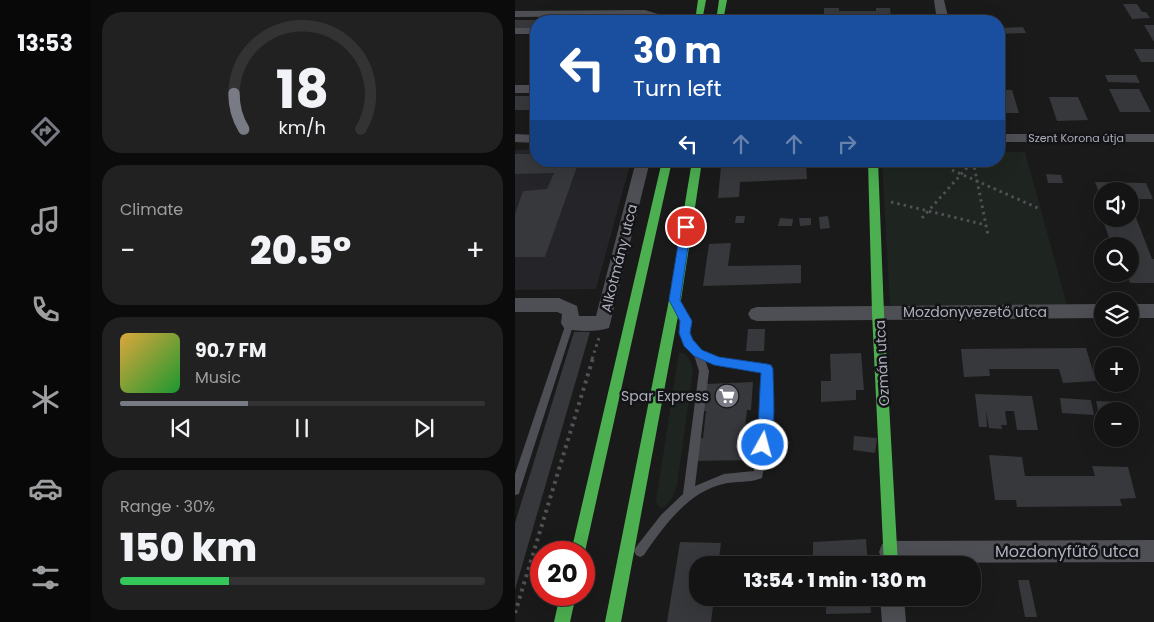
<!DOCTYPE html>
<meta charset="utf-8">
<style>
body{margin:0;font-family:Poppins,sans-serif;background:#212122;color:#f1f3f6;height:100vh;display:flex;flex-direction:column;font-size:19px;white-space:nowrap}
*{box-sizing:border-box;margin:0}
p{font-size:16px;color:#9d9ea0}
.icon{flex:none;width:28px;height:28px;fill:none;stroke:currentColor;stroke-width:2;stroke-linecap:round;stroke-linejoin:round}
.map{position:relative;flex:1;overflow:hidden}
.panel{display:flex;flex-direction:column;gap:12px;padding:12px;background:#0b0b0b;width:425px}
.panel>*{flex:none}
.top-card{position:absolute;left:15px;top:15px;width:475px;height:152px;border-radius:20px;box-shadow:0 5px 20px #0002,0 0 0 1px #333334;background:#1a4fa0;color:#fff;overflow:hidden}
.buttons{position:absolute;left:579px;top:182px;display:grid;gap:10px}
.buttons a{display:grid;place-items:center;width:45px;height:45px;border-radius:50%;background:#141414;box-shadow:0 5px 20px #0002,0 0 0 1px #333334;font-size:25px}
.speed{position:absolute;left:15px;top:541px;display:flex;gap:10px;font-size:25px;font-weight:700;text-align:center}
.speed>*{display:grid;place-content:center;width:65px;height:65px;border-radius:50%;background:#141414;box-shadow:0 5px 20px #0002,0 0 0 1px #333334;line-height:1}
.speed .limit{border:8px solid #d22;background:#fff;color:#111}
.pin{position:absolute;display:grid;place-items:center;width:42px;height:42px;color:#fff;margin:-21px;border:2px solid #fff;border-radius:50%;box-shadow:0 1px 5px #0007}
.me{position:absolute;width:55px;margin:-28px;rotate:7deg;stroke-linejoin:round;filter:drop-shadow(0 0 4px #0008)}
.turn{display:flex;align-items:center;gap:18px;height:105px;padding:0 20px;font-size:22px}
.turn .icon{width:65px;height:65px;stroke-width:2.5}
.turn b{display:block;font-size:35px;line-height:42px}
.lanes{display:flex;align-items:center;height:48px;padding:0 20px;background:#0003;justify-content:center;gap:25px;direction:ltr}
.lanes .off{opacity:.35}
.big{font-size:38px;font-weight:800;line-height:1.1}
.panel .card{flex:1;display:flex;flex-direction:column;justify-content:center;gap:8px;min-width:0;padding:0 18px;border-radius:20px;background:#212122}
.panel .dial{align-items:center;gap:0}
.dial svg{height:130px;overflow:visible;fill:none;stroke:#333334;stroke-width:7;stroke-linecap:round;text-anchor:middle}
.dial text{fill:#f1f3f6;stroke:none}
.song{display:flex;align-items:center;gap:15px}
.cover{width:60px;height:60px;border-radius:8px;background:linear-gradient(135deg,hsl(40 70% 55%),hsl(130 70% 35%))}
.played{height:5px;border-radius:2px;background:linear-gradient(90deg,#787a84 35%,#333334 35%)}
.keys{display:flex;justify-content:space-around;direction:ltr}
.heat{display:flex;justify-content:space-between;align-items:center;font-size:28px;direction:ltr}
.charge{height:8px;border-radius:4px;background:linear-gradient(90deg,#34c759 30%,#333334 0)}
.trip{position:absolute;left:174px;top:556px;width:292px;height:50px;border-radius:20px;background:#141414;box-shadow:0 5px 20px #0002,0 0 0 1px #333334;font-weight:800;line-height:50px;text-align:center}
main{display:flex;flex:1;min-height:0}
.menu{display:flex;flex-direction:column;width:90px;justify-content:space-around;align-items:center;background:#080808;color:#9d9ea0}
.menu .icon{width:35px;height:35px}
.menu .selected{color:#787a84}
.menu b{font-size:22px;color:#f1f3f6}
.map>svg:first-child{display:block}
.built{fill:#252428}
.green{fill:#1e2520}
.building{fill:#37383b}
.lines{fill:none;stroke-linecap:round;stroke-linejoin:round}
.path-far1{stroke:#505055;stroke-width:3;stroke-dasharray:2.5 4;stroke-linecap:butt}
.path{stroke:#505055;stroke-width:4;stroke-dasharray:3 4.5;stroke-linecap:butt}
.lane{fill:#4e4f54;fill-rule:evenodd}
.street{fill:#4e4f54;fill-rule:evenodd}
.fast{fill:#4caf50;fill-rule:evenodd}
.route{fill:#1a73e8;stroke:#114b97}
.labels{text-anchor:middle;dominant-baseline:central;stroke-width:5;stroke-linejoin:round;paint-order:stroke}
.far-street-label{font-size:11px;fill:#abaebc;stroke:#141417}
.street-label{font-size:14px;fill:#abaebc;stroke:#141417}
.poi-label{font-size:14px;fill:#abaebc;stroke:#141417;text-anchor:end}
.near-street-label{font-size:16px;fill:#abaebc;stroke:#141417}
</style>
<main>
<nav class="menu">
<b>13:53</b>
<svg class="icon selected" aria-label="directions" viewBox="0 0 24 24"><path d="M12 3l9 9-9 9-9-9zM9 14v-3h6M13 9l2 2-2 2"/></svg>
<svg class="icon" aria-label="music" viewBox="0 0 24 24"><path d="M9 18V5l10-2v13"/><circle cx="6" cy="18" r="3"/><circle cx="16" cy="16" r="3"/></svg>
<svg class="icon" aria-label="phone" viewBox="0 0 24 24"><path d="M5 4h4l2 5-3 2q2 4 5 5l2-3 5 2v4C11 20 4 13 5 4z"/></svg>
<svg class="icon" aria-label="climate" viewBox="0 0 24 24"><path d="M12 3v18M4 7l16 10M4 17L20 7"/></svg>
<svg class="icon" aria-label="car" viewBox="0 0 24 24"><path d="M5 17H2v-5l4-1 3-4h7l3 4 3 1v5h-3M9 17h6M6 11h13"/><circle cx="7" cy="17" r="2"/><circle cx="17" cy="17" r="2"/></svg>
<svg class="icon" aria-label="filters" viewBox="0 0 24 24"><path d="M4 7h16M4 17h16"/><circle cx="9" cy="7" r="2"/><circle cx="15" cy="17" r="2"/></svg>
</nav>
<section class="panel">
<div class="card dial"><svg viewBox="0 0 100 80">
<path d="M14 69A42 42 0 1 1 86 69"/>
<path d="M14 69A42 42 0 0 1 8 47" stroke="#787a84"/>
<text x="50" y="56" font-size="32" font-weight="700">18</text>
<text x="50" y="72" font-size="11">km/h</text>
</svg></div>
<div class="card"><p>Climate</p>
<div class="heat"><a>−</a><b class="big">20.5°</b><a>+</a></div>
</div>
<div class="card">
<div class="song"><i class="cover"></i><div><b>90.7 FM</b><p>Music</p></div></div>
<div class="played"></div>
<div class="keys"><svg class="icon" aria-label="previous" viewBox="0 0 24 24"><path d="M18 5L8 12l10 7zM5 5v14"/></svg><svg class="icon" aria-label="pause" viewBox="0 0 24 24"><path d="M8 5v14M16 5v14"/></svg><svg class="icon" aria-label="next" viewBox="0 0 24 24"><path d="M6 5l10 7-10 7zM19 5v14"/></svg></div>
</div>
<div class="card"><p>Range · 30%</p><b class="big">150 km</b><div class="charge"></div></div>
</section>
<div class="map">
<svg width="639" height="622" viewBox="0 0 639 622">
<rect width="100%" height="100%" fill="#1a1a1b"/>
<polygon class="built" points="21,149 21,161 116,161 81,289 0,290 0,150"/>
<g class="green">
<polygon points="484,152 510,152 552,305 375,305 367,161 484,161"/>
<polygon points="164,353 169,353 175,360 178,370 162,485 157,498 148,508 143,506 141,501"/>
</g>
<g class="building">
<polygon points="608,4 622,4 627,12 631,12 635,18 617,19"/>
<polygon points="309,8 324,8 324,11 361,11 361,8 375,8 376,17 371,17 371,20 314,19 314,17 309,17"/>
<polygon points="237,15 281,15 281,21 241,21 237,20"/>
<polygon points="147,16 163,16 162,21 145,21"/>
<rect x="0" y="20" width="21" height="10"/>
<polygon points="629,25 639,25 639,42"/>
<polygon points="508,27 511,33 484,34 484,28"/>
<polygon points="619,49 639,49 639,62 626,62"/>
<polygon points="590,75 621,75 625,83 593,82"/>
<polygon points="594,89 624,89 636,112 605,112"/>
<polygon points="484,90 497,90 504,113 484,113"/>
<polygon points="0,96 21,96 19,110 0,110"/>
<polygon points="534,97 563,97 573,120 542,121"/>
<polygon points="0,154 21,154 21,161 64,161 30,257 0,257 0,214 8,191 32,189 39,173 0,174"/>
<polygon points="291,163 292,179 225,182 224,197 203,198 206,166"/>
<polygon points="531,174 546,175 548,183 533,183"/>
<polygon points="580,182 631,183 638,199 615,199 615,191 588,191 588,219 615,219 615,202 637,259 639,259 639,283 615,283 612,274 615,274 615,246 597,246 579,195 585,195"/>
<polygon points="221,216 230,216 229,223 220,223"/>
<polygon points="313,216 315,228 305,229 304,217"/>
<polygon points="265,218 278,219 277,226 263,226"/>
<polygon points="284,218 296,218 296,225 285,226"/>
<polygon points="216,243 213,266 286,265 286,283 188,286 194,244"/>
<polygon points="233,329 250,329 249,351 231,351"/>
<polygon points="59,332 75,332 0,590 0,523"/>
<polygon points="571,348 581,381 548,383 544,369 474,369 475,376 449,377 446,349"/>
<polygon points="346,353 349,390 341,390 341,400 306,402 306,381 316,381 315,354"/>
<polygon points="238,382 236,410 232,410 229,438 241,438 239,460 174,461 177,438 188,438 191,411 187,411 190,384"/>
<polygon points="460,394 517,396 523,430 502,430 499,411 490,411 492,425 486,425 487,429 474,428 471,410 472,427 464,427"/>
<polygon points="545,398 576,400 579,415 547,413"/>
<polygon points="581,401 601,402 603,411 588,411 588,414 584,414"/>
<polygon points="339,436 362,438 360,453 338,450"/>
<polygon points="474,455 507,457 510,476 580,476 577,466 613,467 621,498 605,499 607,506 502,507 501,500 480,500"/>
<polygon points="351,539 353,565 298,565 298,542"/>
<polygon points="165,542 206,543 203,565 182,565 182,598 199,598 196,622 152,622"/>
<polygon points="503,580 514,580 522,617 510,617"/>
<polygon points="311,598 355,598 356,613 311,614"/>
</g>
<g class="lines">
<g class="path-far1">
<polyline points="458,161 473,235"/>
<polyline points="437,170 523,208"/>
<polyline points="376,202 471,225"/>
<polyline points="407,218 458,161"/>
<polyline points="77,359 84,338"/>
</g>
<polyline class="path" points="0,613 78,358"/>
<g class="lane">
<path d="M165,307L168,308C170,311 175,317 175,321C177,329 171,331 177,340C194,366 230,358 255,366L257,369L256,430L247,478C235,483 221,481 208,484C173,492 148,527 129,555L125,557L121,555L119,551L121,547L146,515L168,494L184,371L179,355L171,346L165,333L167,321L161,310L162,308ZM190,360L203,366L247,372L246,430L239,471L209,474L180,486L194,371Z"/>
<polygon points="55,319 58,320 59,323 5,490 4,494 0,495 0,474 51,323 52,320"/>
</g>
<g class="street">
<polygon points="419,0 429,0 434,21 422,21"/>
<polygon points="130,10 146,15 147,21 135,21 136,19 129,16 0,17 0,11"/>
<rect x="0" y="28" width="21" height="6"/>
<rect x="0" y="85" width="21" height="8"/>
<polygon points="0,134 21,135 21,143 0,142"/>
<rect x="484" y="134" width="155" height="8"/>
<path d="M121,161H135L94,328C82,332 61,332 49,328L46,323L47,314L42,312H0V298H44L62,306L64,316H81Z"/>
<polygon points="588,304 588,318 242,321 236,319 233,314 236,309 242,307"/>
<rect x="615" y="304" width="24" height="14"/>
<polygon points="639,540 639,562 375,563 367,560 364,552 367,544 375,541"/>
<polygon points="365,598 389,598 391,622 367,622"/>
</g>
<g class="fast">
<polygon points="183,0 191,0 187,21 180,21"/>
<polygon points="204,0 212,0 208,21 201,21"/>
<polygon points="147,161 157,161 69,556 69,552 56,552"/>
<polygon points="177,161 187,161 166,300 106,622 90,622 154,300"/>
<polygon points="353,161 363,161 369,313 383,565 369,565 357,313"/>
<polygon points="45,595 61,595 55,622 39,622"/>
</g>
</g>
<path class="route" d="M171,224L176,227L165,300L177,321L175,333L178,340L187,350L204,357L252,364L256,365L258,369C258,392 262,429 253,450L248,451L244,450C242,445 245,384 246,373L199,365L179,356L169,346L164,333L165,321L154,300L166,227Z"/>
<defs>
<g id="supermarket-disc" transform="scale(1.25)"><circle r="9.5" fill="#787a84" stroke="#141417"/><path d="M-6-5.5h2.5l.6 2H6L4.5 2H-2.5L-4.4-4H-6ZM-1.5 3.2a1.3 1.3 0 1 0 .1 0ZM3 3.2a1.3 1.3 0 1 0 .1 0Z" fill="#fff"/></g>
</defs>
<g fill-rule="evenodd">
<use href="#supermarket-disc" x="212" y="396"/>
</g>
<g class="labels">
<g class="far-street-label">
<text x="561" y="138">Szent Korona útja</text>
</g>
<g class="street-label">
<text transform="translate(104 258) rotate(-76)">Alkotmány utca</text>
<text x="460" y="312">Mozdonyvezető utca</text>
<text transform="translate(367 363) rotate(-93)">Ozmán utca</text>
</g>
<g class="poi-label">
<text x="194" y="396">Spar Express</text>
</g>
<g class="near-street-label">
<text x="552" y="551">Mozdonyfűtő utca</text>
</g>
</g>
</svg>
<div class="buttons">
<a><svg class="icon" aria-label="sound" viewBox="0 0 24 24"><path d="M4 9h4l5-4v14l-5-4H4zM17 9q2 3 0 6"/></svg></a>
<a><svg class="icon" aria-label="search" viewBox="0 0 24 24"><circle cx="10" cy="10" r="6"/><path d="M15 15l6 6"/></svg></a>
<a><svg class="icon" aria-label="layers" viewBox="0 0 24 24"><path d="M12 4l9 5-9 5-9-5zM3 14l9 5 9-5"/></svg></a>
<a>+</a>
<a>−</a>
</div>
<div class="speed"><div class="limit">20</div></div>
<div class="pin" style="left:171px;top:227px;background:#d93025"><svg class="icon" aria-label="arrive" viewBox="0 0 24 24"><path d="M6 21V4h12l-3 4 3 4H6"/></svg></div>
<svg class="me" style="left:248px;top:445px" viewBox="-20 -20 40 40"><circle r="17" fill="#1a73e8" stroke="#fff" stroke-width="3"/><path d="M0-11L8 9 0 5-8 9z" fill="#fff"/></svg>
<div class="trip">13:54 · 1 min · 130 m</div>
<div class="top-card">
<div class="turn"><svg class="icon" aria-label="left" viewBox="0 0 24 24"><path d="M17 20v-9H6M10 6l-5 5 5 5"/></svg><div><b>30 m</b>Turn left</div></div>
<div class="lanes"><svg class="icon" aria-label="left" viewBox="0 0 24 24"><path d="M17 20v-9H6M10 6l-5 5 5 5"/></svg><svg class="icon off" aria-label="ahead" viewBox="0 0 24 24"><path d="M12 20V5M6 11l6-6 6 6"/></svg><svg class="icon off" aria-label="ahead" viewBox="0 0 24 24"><path d="M12 20V5M6 11l6-6 6 6"/></svg><svg class="icon off" aria-label="right" viewBox="0 0 24 24"><path d="M7 20v-9h11M14 6l5 5-5 5"/></svg></div>
</div>
</div>
</main>
